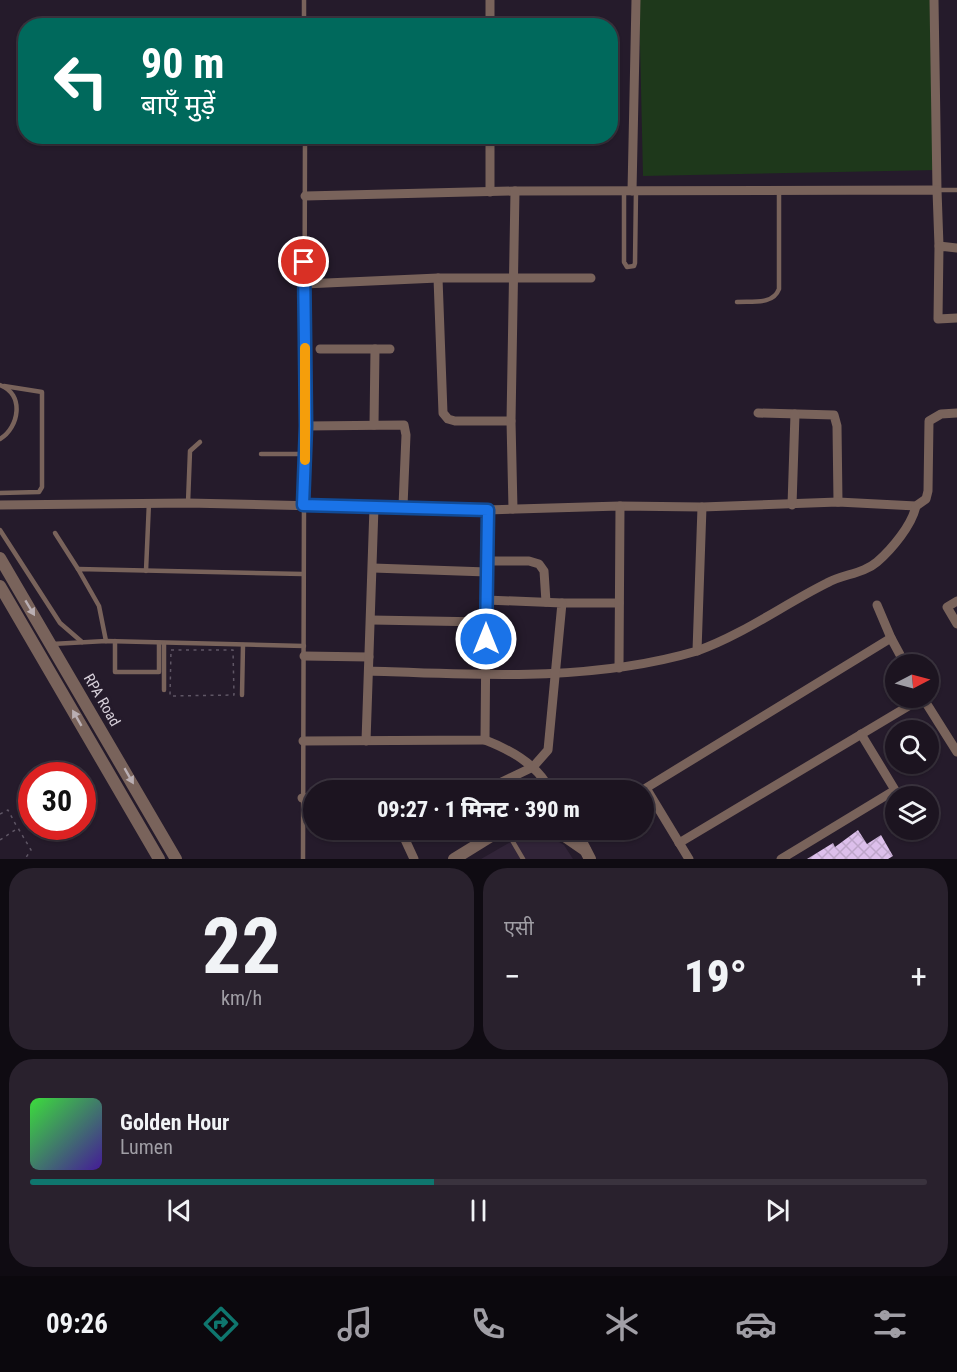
<!DOCTYPE html>
<html lang="hi">
<meta charset="utf-8">
<style>
body{margin:0;font-family:"Roboto Condensed","Noto Sans Devanagari",sans-serif;background:#29212d;color:#f1f3f6;height:100vh;display:flex;flex-direction:column;font-size:22px;white-space:nowrap}
*{box-sizing:border-box;margin:0}
p{font-size:20px;color:#a09ea5}
.icon{flex:none;width:33px;height:33px;fill:none;stroke:currentColor;stroke-width:2;stroke-linecap:round;stroke-linejoin:round}
.map{position:relative;height:859px;overflow:hidden}
.panel{display:flex;flex-direction:column;gap:9px;padding:9px;background:#0f0b12;flex:1}
.panel>*{flex:none}
.hud{position:absolute;left:18px;top:18px;width:600px;height:126px;border-radius:24px;box-shadow:0 2px 4px #0004,0 0 0 2px #3a333e;background:#00695c;color:#fff;overflow:hidden}
.needle{width:39px;rotate:84deg}
.controls{position:absolute;left:885px;top:654px;display:grid;gap:12px}
.controls a{display:grid;place-items:center;width:54px;height:54px;border-radius:50%;background:#1c1420;box-shadow:0 2px 4px #0004,0 0 0 2px #3a333e;font-size:30px}
.speed{position:absolute;left:18px;top:762px;display:flex;gap:12px;font-size:30px;font-weight:700;text-align:center}
.speed>*{display:grid;place-content:center;width:78px;height:78px;border-radius:50%;background:#1c1420;box-shadow:0 2px 4px #0004,0 0 0 2px #3a333e;line-height:1}
.speed .limit{border:9px solid #d22;background:#fff;color:#111}
.pin{position:absolute;display:grid;place-items:center;width:51px;height:51px;color:#fff;margin:-26px;border:3px solid #fff;border-radius:50%;box-shadow:0 2px 6px #0007}
.me{position:absolute;width:66px;margin:-33px;rotate:0deg;stroke-linejoin:round;filter:drop-shadow(0 0 4px #0008)}
.turn{display:flex;align-items:center;gap:21px;height:126px;padding:0 24px;font-size:27px}
.turn .icon{width:78px;height:78px;stroke-width:2.5}
.turn b{display:block;font-size:42px;line-height:51px}
.big{font-size:45px;font-weight:800;line-height:1.1}
.panel .card{flex:1;display:flex;flex-direction:column;justify-content:center;gap:9px;min-width:0;padding:0 21px;border-radius:24px;background:#29212d}
.panel .dial{align-items:center;gap:0}
.dial b{font-size:78px;line-height:1}
.song{display:flex;align-items:center;gap:18px}
.cover{width:72px;height:72px;border-radius:9px;background:linear-gradient(135deg,hsl(120 70% 55%),hsl(260 70% 35%))}
.played{height:6px;border-radius:3px;background:linear-gradient(90deg,#0f766e 45%,#3a333e 45%)}
.keys{display:flex;justify-content:space-around;direction:ltr}
.heat{display:flex;justify-content:space-between;align-items:center;font-size:33px;direction:ltr}
.panel .tiles{flex:1;display:grid;gap:9px;grid-template-columns:1fr 1fr}
.card:last-child{grid-column:span 2}
.trip{position:absolute;left:303px;top:780px;width:351px;height:60px;border-radius:30px;background:#1c1420;box-shadow:0 2px 4px #0004,0 0 0 2px #3a333e;font-weight:800;line-height:60px;text-align:center}
.dock{display:flex;height:96px;justify-content:space-around;align-items:center;background:#0b080d;color:#a09ea5}
.dock .icon{width:42px;height:42px}
.dock .on{color:#0f766e}
.dock b{font-size:27px;color:#f1f3f6}
.map>svg:first-child{display:block}
.built{fill:#312438}
.grass{fill:#1e381b}
.building{fill:url(#building-cross-hatch)}
.lines{fill:none;stroke-linecap:round;stroke-linejoin:round}
.path{stroke:#5f5665;stroke-width:1.5;stroke-dasharray:3 4.5;stroke-linecap:butt}
.service{stroke:#79635b;stroke-width:4.5}
.minor{stroke:#79635b;stroke-width:9}
.tertiary{stroke:#79635b;stroke-width:12}
.oneway{fill:#baafb3}
.route-casing{stroke:#114b97;stroke-width:15}
.route{stroke:#1a73e8;stroke-width:10}
.slow{stroke:#f59e0b;stroke-width:10}
.labels{text-anchor:middle;dominant-baseline:central;stroke-width:6;stroke-linejoin:round;paint-order:stroke}
.street-label{font-size:15px;fill:#d6cfd9;stroke:#251b2b}
</style>
<div class="map">
<svg width="957" height="859" viewBox="0 0 957 859">
<defs>
<pattern id="building-cross-hatch" width="8" height="8" patternUnits="userSpaceOnUse" patternTransform="scale(1.5)"><rect width="8" height="8" fill="#dcbfeb"/><path d="M0 0l8 8M0 8l8-8" fill="none" stroke="#bda5c9"/></pattern>
</defs>
<rect width="100%" height="100%" fill="#251b2b"/>
<polygon class="built" points="526,833 547,835 564,845 573,859 481,859"/>
<polygon class="grass" points="639,0 936,0 938,170 643,176"/>
<polygon class="building" points="858,830 867,844 881,835 893,856 888,859 807,859 833,843 835,847"/>
<g class="lines">
<g class="path">
<polygon points="171,650 233,650 234,695 170,696"/>
<polyline points="0,814 8,810 17,827"/>
<polyline points="0,840 18,828 31,850 25,859"/>
</g>
<g class="service">
<polyline points="304,26 304,0"/>
<polyline points="937,190 957,190"/>
<polyline points="624,191 624,262 627,267 634,266 635,263 636,190"/>
<path d="M737,302C753,301 773,305 779,289V190"/>
<path d="M0,385C25,394 19,428 0,439"/>
<polyline points="261,454 305,454"/>
<polyline points="0,493 39,492 42,487 42,392 4,386"/>
<polyline points="188,503 190,451 200,442"/>
<polyline points="0,530 60,623 82,642"/>
<polyline points="55,533 78,569"/>
<polyline points="146,571 149,502"/>
<polyline points="106,641 99,606 78,569 303,574"/>
<polyline points="115,641 115,672 159,672 159,643"/>
<polyline points="52,644 106,641 304,646"/>
<polyline points="164,690 164,643"/>
<polyline points="242,695 243,645"/>
<polyline points="506,830 523,859"/>
<polyline points="303,859 305,136"/>
</g>
<g class="minor">
<polyline points="490,0 490,26"/>
<polyline points="934,0 937,190"/>
<polyline points="490,136 490,192"/>
<polyline points="632,191 636,0"/>
<polyline points="305,196 515,191 937,190 939,246"/>
<polyline points="957,248 939,246 938,319 957,318"/>
<polyline points="438,278 443,413 448,419 455,421 511,421"/>
<polyline points="304,284 438,278 591,278"/>
<polyline points="320,349 390,349"/>
<polyline points="758,413 834,415 837,426 838,502"/>
<polyline points="374,425 375,349"/>
<polyline points="306,426 404,425 406,435 403,506"/>
<polyline points="0,505 188,503 487,510 620,506 702,507 838,502 916,506 926,499 928,491 929,421 941,414 957,413"/>
<polyline points="792,505 795,414"/>
<polyline points="513,509 511,421 515,191"/>
<polyline points="487,561 529,561 539,564 544,571 546,602"/>
<polyline points="373,568 487,572"/>
<polyline points="957,601 947,607 957,624"/>
<polyline points="562,603 619,603"/>
<polyline points="877,605 891,638"/>
<polyline points="371,620 486,622"/>
<path d="M697,651C744,634 783,605 827,583C843,574 863,574 877,562C892,549 912,525 916,506"/>
<polyline points="304,656 369,657"/>
<polyline points="619,668 620,506"/>
<path d="M369,671C478,675 592,682 697,651L702,507"/>
<polyline points="923,698 957,752"/>
<path d="M485,740C511,750 538,765 550,790"/>
<polyline points="303,741 485,740 487,510"/>
<polyline points="366,741 374,507"/>
<polyline points="485,790 533,767 548,750 562,603 486,600"/>
<polyline points="302,798 314,797"/>
<polyline points="409,830 402,833 414,859"/>
<polyline points="454,830 455,832"/>
<polyline points="679,843 922,698"/>
<polyline points="689,859 646,788 891,638 905,664"/>
<polyline points="781,859 895,790 861,734"/>
</g>
<g class="tertiary">
<polyline points="0,558 176,859"/>
<polyline points="0,586 159,859"/>
<polyline points="556,830 585,850"/>
<polyline points="575,830 590,859"/>
<polyline points="454,859 501,830"/>
</g>
</g>
<defs><path id="oneway-solid" d="M-6-.8H1V-3.2L6.5 0L1 3.2V.8H-6Z" transform="scale(1.5)"/></defs>
<g class="oneway">
<use href="#oneway-solid" transform="translate(30 608) rotate(59)"/>
<use href="#oneway-solid" transform="translate(77 718) rotate(-120)"/>
<use href="#oneway-solid" transform="translate(129 776) rotate(60)"/>
</g>
<g class="lines">
<g class="route-casing">
<polyline id="route" points="304,262 306,426 303,505 488,510 486,639"/>
</g>
<use href="#route" class="route"/>
<polyline class="slow" points="305,348 305,460"/>
</g>
<g class="labels">
<g class="street-label">
<text transform="translate(102 700) rotate(60)">RPA Road</text>
</g>
</g>
</svg>
<div class="controls">
<a><svg class="needle" viewBox="-14 -14 28 28"><path d="M0-13l5 13h-10z" fill="#e53935"/><path d="M0 13l5-13h-10z" fill="#a09ea5"/></svg></a>
<a><svg class="icon" aria-label="search" viewBox="0 0 24 24"><circle cx="10" cy="10" r="6"/><path d="M15 15l6 6"/></svg></a>
<a><svg class="icon" aria-label="layers" viewBox="0 0 24 24"><path d="M12 4l9 5-9 5-9-5zM3 14l9 5 9-5"/></svg></a>
</div>
<div class="speed"><div class="limit">30</div></div>
<div class="pin" style="left:304px;top:262px;background:#d93025"><svg class="icon" aria-label="arrive" viewBox="0 0 24 24"><path d="M6 21V4h12l-3 4 3 4H6"/></svg></div>
<svg class="me" style="left:486px;top:639px" viewBox="-20 -20 40 40"><circle r="17" fill="#1a73e8" stroke="#fff" stroke-width="3"/><path d="M0-11L8 9 0 5-8 9z" fill="#fff"/></svg>
<div class="trip">09:27 · 1 मिनट · 390 m</div>
<div class="hud">
<div class="turn"><svg class="icon" aria-label="left" viewBox="0 0 24 24"><path d="M17 20v-9H6M10 6l-5 5 5 5"/></svg><div><b>90 m</b>बाएँ मुड़ें</div></div>
</div>
</div>
<section class="panel">
<div class="tiles">
<div class="card dial"><b>22</b><p>km/h</p></div>
<div class="card"><p>एसी</p>
<div class="heat"><a>−</a><b class="big">19°</b><a>+</a></div>
</div>
<div class="card">
<div class="song"><i class="cover"></i><div><b>Golden Hour</b><p>Lumen</p></div></div>
<div class="played"></div>
<div class="keys"><svg class="icon" aria-label="previous" viewBox="0 0 24 24"><path d="M18 5L8 12l10 7zM5 5v14"/></svg><svg class="icon" aria-label="pause" viewBox="0 0 24 24"><path d="M8 5v14M16 5v14"/></svg><svg class="icon" aria-label="next" viewBox="0 0 24 24"><path d="M6 5l10 7-10 7zM19 5v14"/></svg></div>
</div>
</div>
</section>
<nav class="dock">
<b>09:26</b>
<svg class="icon on" aria-label="directions" viewBox="0 0 24 24"><path d="M12 3l9 9-9 9-9-9zM9 14v-3h6M13 9l2 2-2 2"/></svg>
<svg class="icon" aria-label="music" viewBox="0 0 24 24"><path d="M9 18V5l10-2v13"/><circle cx="6" cy="18" r="3"/><circle cx="16" cy="16" r="3"/></svg>
<svg class="icon" aria-label="phone" viewBox="0 0 24 24"><path d="M5 4h4l2 5-3 2q2 4 5 5l2-3 5 2v4C11 20 4 13 5 4z"/></svg>
<svg class="icon" aria-label="climate" viewBox="0 0 24 24"><path d="M12 3v18M4 7l16 10M4 17L20 7"/></svg>
<svg class="icon" aria-label="car" viewBox="0 0 24 24"><path d="M5 17H2v-5l4-1 3-4h7l3 4 3 1v5h-3M9 17h6M6 11h13"/><circle cx="7" cy="17" r="2"/><circle cx="17" cy="17" r="2"/></svg>
<svg class="icon" aria-label="filters" viewBox="0 0 24 24"><path d="M4 7h16M4 17h16"/><circle cx="9" cy="7" r="2"/><circle cx="15" cy="17" r="2"/></svg>
</nav>
